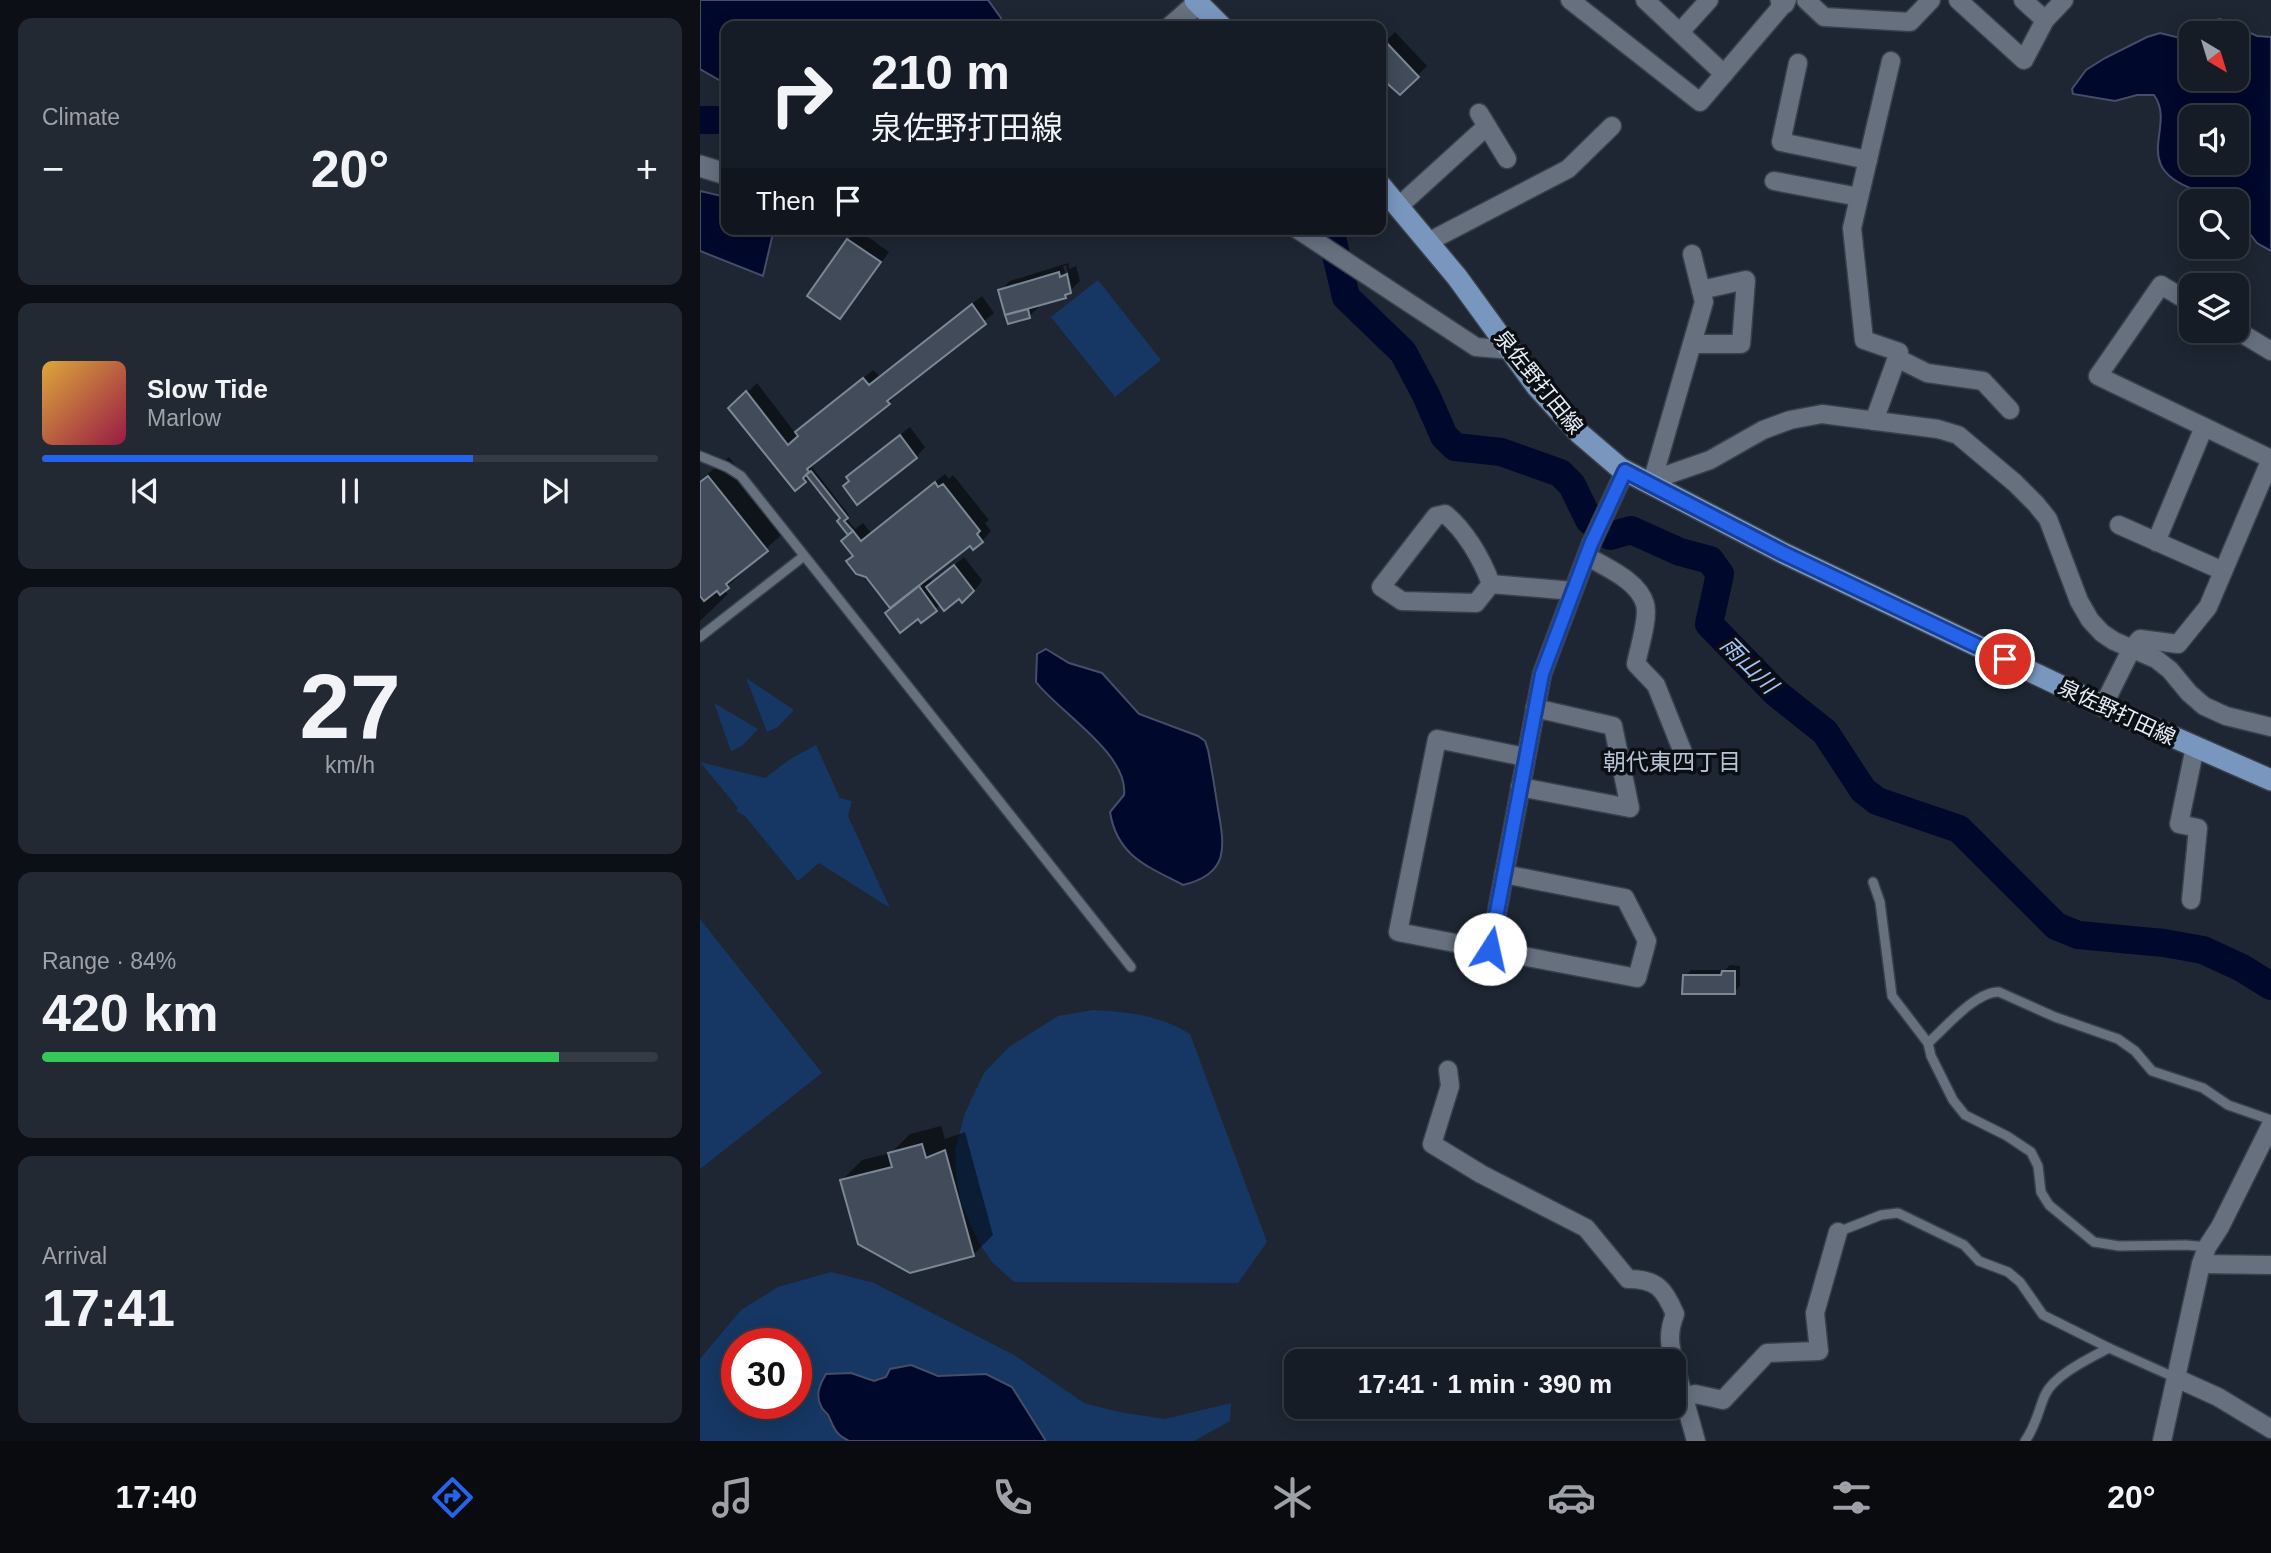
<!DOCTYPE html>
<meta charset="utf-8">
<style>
body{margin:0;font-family:Helvetica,"Noto Sans JP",sans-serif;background:#232932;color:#f1f3f6;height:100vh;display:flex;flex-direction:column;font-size:26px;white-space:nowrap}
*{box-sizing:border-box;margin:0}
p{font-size:23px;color:#9ea1a7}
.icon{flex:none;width:38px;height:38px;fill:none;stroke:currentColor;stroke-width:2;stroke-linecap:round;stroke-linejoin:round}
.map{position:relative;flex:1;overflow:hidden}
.sheet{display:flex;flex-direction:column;gap:18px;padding:18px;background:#0c0f15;width:700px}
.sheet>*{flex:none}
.banner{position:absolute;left:21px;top:21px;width:665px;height:214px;border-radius:14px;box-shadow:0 4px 18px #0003,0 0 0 2px #353a43;background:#161c26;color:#f1f3f6;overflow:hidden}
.needle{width:46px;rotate:142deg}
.fabs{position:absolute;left:1479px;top:21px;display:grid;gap:14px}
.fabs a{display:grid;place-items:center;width:70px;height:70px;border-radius:14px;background:#161c26;box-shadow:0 4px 18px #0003,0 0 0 2px #353a43;font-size:35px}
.speed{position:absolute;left:21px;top:1328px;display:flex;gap:14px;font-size:35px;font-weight:700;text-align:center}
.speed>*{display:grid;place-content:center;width:91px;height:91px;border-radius:50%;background:#161c26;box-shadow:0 4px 18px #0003,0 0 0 2px #353a43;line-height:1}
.speed .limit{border:10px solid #d22;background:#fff;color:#111}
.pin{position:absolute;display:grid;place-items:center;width:60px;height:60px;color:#fff;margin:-30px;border:4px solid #fff;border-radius:50%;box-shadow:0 2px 7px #0007}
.me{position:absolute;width:77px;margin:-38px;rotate:10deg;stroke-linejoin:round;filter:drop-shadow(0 0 5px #0008)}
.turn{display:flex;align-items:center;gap:24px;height:147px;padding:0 35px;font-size:32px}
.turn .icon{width:91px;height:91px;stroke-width:2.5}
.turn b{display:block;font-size:49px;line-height:60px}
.then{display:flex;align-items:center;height:66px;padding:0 35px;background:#0003;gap:14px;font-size:26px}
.big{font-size:52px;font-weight:800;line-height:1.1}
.sheet .widget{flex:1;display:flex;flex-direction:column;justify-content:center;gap:10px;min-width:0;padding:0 24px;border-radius:14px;background:#232932}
.sheet .dial{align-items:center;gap:0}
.dial b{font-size:91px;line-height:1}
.song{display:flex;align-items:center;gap:21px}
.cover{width:84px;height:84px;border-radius:10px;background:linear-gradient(135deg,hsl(40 70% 55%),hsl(340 70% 35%))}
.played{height:7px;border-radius:4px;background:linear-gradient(90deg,#2563eb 70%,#353a43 70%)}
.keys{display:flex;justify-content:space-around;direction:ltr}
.heat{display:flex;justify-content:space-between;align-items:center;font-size:38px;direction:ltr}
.charge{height:10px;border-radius:5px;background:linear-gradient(90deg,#34c759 84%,#353a43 0)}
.trip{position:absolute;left:584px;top:1349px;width:402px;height:70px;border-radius:14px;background:#161c26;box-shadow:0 4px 18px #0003,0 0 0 2px #353a43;font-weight:800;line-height:70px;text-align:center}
.menu{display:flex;height:112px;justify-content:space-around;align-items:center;background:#090b0f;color:#9ea1a7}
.menu .icon{width:49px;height:49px}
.menu .active{color:#2563eb}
.menu b{font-size:32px;color:#f1f3f6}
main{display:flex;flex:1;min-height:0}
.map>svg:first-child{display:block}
.green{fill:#163763;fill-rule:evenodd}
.water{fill:#00082b;stroke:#464d68;stroke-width:2;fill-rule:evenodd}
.shadow{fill:#0007}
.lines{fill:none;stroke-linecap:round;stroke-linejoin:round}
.river{stroke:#00082b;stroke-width:28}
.building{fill:#414b59;stroke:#7c8796;stroke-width:2}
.lane-casing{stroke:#38404b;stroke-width:12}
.street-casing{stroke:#38404b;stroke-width:21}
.secondary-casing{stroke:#38404b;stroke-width:24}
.primary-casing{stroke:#38404b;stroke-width:24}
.lane{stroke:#66707f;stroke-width:9}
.street{stroke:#66707f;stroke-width:18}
.secondary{stroke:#66707f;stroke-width:21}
.primary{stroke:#7996bf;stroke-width:21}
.route-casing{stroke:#184099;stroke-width:18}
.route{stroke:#2563eb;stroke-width:12}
.labels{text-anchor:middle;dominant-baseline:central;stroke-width:7;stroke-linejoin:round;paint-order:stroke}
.street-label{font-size:21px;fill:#e8eef7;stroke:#0b0f14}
.water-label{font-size:23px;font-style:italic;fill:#a3c4f2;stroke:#0b0f14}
.neighbourhood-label{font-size:23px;fill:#b8c4d4;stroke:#0b0f14}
</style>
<main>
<section class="sheet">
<div class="widget"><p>Climate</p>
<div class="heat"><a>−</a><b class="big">20°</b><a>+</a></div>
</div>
<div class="widget">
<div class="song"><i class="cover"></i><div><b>Slow Tide</b><p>Marlow</p></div></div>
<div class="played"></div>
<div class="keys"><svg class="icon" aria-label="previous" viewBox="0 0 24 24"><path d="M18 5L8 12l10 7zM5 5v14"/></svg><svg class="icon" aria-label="pause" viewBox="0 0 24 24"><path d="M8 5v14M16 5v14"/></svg><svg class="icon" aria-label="next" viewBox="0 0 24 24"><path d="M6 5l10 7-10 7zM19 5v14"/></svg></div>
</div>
<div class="widget dial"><b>27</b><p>km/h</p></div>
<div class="widget"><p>Range · 84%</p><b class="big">420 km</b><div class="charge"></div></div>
<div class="widget"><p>Arrival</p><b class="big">17:41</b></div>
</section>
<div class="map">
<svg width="1571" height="1441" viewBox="0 0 1571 1441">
<rect width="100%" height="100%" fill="#1d2632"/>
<g class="green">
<polygon points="398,280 461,360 415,397 351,317"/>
<polygon points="46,678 94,710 78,727 67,732"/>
<polygon points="14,703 58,729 42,746 31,751"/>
<polygon points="116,745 140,798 152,801 148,816 190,908 119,863 98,881 45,816 36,811 38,808 0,762 65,778 90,759"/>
<polygon points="0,919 122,1073 0,1169"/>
<path d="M393,1010C429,1012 459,1015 490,1034L567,1242L538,1283L314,1282L292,1262L279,1243L261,1203L256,1174L255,1150L265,1113L284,1073L309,1047L358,1016Z"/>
<path d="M131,1272L174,1283L314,1355L384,1403L419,1412L465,1419L531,1403L530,1421L494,1441H346L312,1387C279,1381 240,1379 210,1365L174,1381L151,1373L138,1372L119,1405C130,1419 133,1432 149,1441H0V1359L41,1310L78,1287ZM37,1344H96V1404H37Z"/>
</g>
<g class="water">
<polygon points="0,0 288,0 301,18 300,26 26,26 26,84 0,69"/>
<path d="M1520,19L1557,36L1571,37V251L1557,243L1537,217L1536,201C1521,201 1510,195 1495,190C1428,166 1477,127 1454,95H1437L1415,101L1373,94L1372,89L1386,70L1405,58L1447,37L1460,33L1488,40L1491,38V79H1536V33H1495L1502,23ZM1491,117H1536V163H1491Z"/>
<polygon points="0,191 26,197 26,229 74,229 63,276 0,251"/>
<path d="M346,649L369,663L402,673L439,714L498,736L505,741L508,750C512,770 515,790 518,809C525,848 529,874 483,885C447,866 417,856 410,812L424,795C429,754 359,712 336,682L337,654Z"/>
<path d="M211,1365L238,1376L286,1374L312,1387L346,1441H149C134,1433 135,1429 128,1415C126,1412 122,1410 121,1406C115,1395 120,1384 126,1374L151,1373L174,1381L186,1377L190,1369Z"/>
</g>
<g class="shadow">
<polygon points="695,32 727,66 700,93 681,74 681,46"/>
<polygon points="158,230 189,252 150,307 140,317 148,240"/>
<polygon points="368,263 369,269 376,266 380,281 372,289 366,265 363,266 371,291 365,296 338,304 339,307 329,316 309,322 300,291 310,281"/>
<polygon points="282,296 294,313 197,391 198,393 189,403 116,459 118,461 112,467 149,515 146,518 155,529 163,523 171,533 245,474 249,479 253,475 289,520 285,523 291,531 282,541 270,544 228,577 233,583 264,557 282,580 279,585 270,595 241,604 221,621 218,616 192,608 155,556 149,535 139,521 143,518 109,476 105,481 31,408 57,383 96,434 173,370 179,376"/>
<polygon points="210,427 225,447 216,457 151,481 158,468"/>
<polygon points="29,457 87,530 47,565 48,567 24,590 28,594 0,621 0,480"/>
<polygon points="1030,965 1040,966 1040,986 1034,992 985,976 991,970 1025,970"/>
<polygon points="241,1126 245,1139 265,1132 293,1235 273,1255 142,1180 162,1160 191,1153 210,1134"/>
</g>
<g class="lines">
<g class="river">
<polyline points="0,120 26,120"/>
<polyline points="630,229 646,297 703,352 726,395 744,436 755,447 801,452 860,473 872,485 889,520 910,536 931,530 980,552 1010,560 1020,574 1009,624 1076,693 1125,732 1163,790 1177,801 1259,829 1356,926 1378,935 1464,943 1503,950 1542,968 1571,986"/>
</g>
</g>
<g class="building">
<polygon points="684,40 719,77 700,95 681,78 681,44"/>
<polygon points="147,239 181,262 140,319 107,296"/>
<polygon points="359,272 360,277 367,274 371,293 365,295 366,298 305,315 298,290"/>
<polygon points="272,304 286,324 187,401 190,404 107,469 109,472 103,478 106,482 95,491 28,408 46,391 88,445 98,436 95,432 163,378 169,385"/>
<polygon points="328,309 330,318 308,324 305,315"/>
<polygon points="200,435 217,458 157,505 143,486 149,481 146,477"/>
<polygon points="111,471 148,518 144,521 153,531 148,535 137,521 140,518 106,475"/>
<polygon points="8,476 68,551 26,584 29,588 20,595 17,591 4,601 0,596 0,482"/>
<polygon points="235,482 238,487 243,484 280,531 277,534 283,542 273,550 270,546 190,608 166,577 156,574 146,561 153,556 141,541 153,531 161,541"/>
<polygon points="254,565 274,591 262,603 259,599 244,611 226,587"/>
<polygon points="219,586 237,611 221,623 218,619 200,633 185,613"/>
<polygon points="1022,971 1035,971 1035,994 982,994 983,975 1021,975"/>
<polygon points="222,1144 226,1158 245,1150 274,1256 210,1273 158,1244 140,1180 192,1167 188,1153"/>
</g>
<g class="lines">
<g class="lane-casing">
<g id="lane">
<polyline points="0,456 27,467 41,476 431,967"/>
<polyline points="0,637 104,556"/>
<polyline points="1173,882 1180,902 1192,996 1228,1043 1231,1056 1253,1100 1265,1115 1307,1136 1331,1152 1338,1166 1341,1192 1349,1205 1394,1242 1419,1246 1486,1245 1507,1247"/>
<path d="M1228,1043C1245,1028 1276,991 1299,992L1355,1017L1418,1039L1435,1051L1452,1071L1503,1088L1528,1105L1571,1120"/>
<polyline points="1138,1232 1181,1215 1198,1213 1264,1245 1279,1261 1308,1272 1320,1282 1343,1315 1409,1348 1476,1378"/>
<path d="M1325,1441C1336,1426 1338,1411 1345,1395C1354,1375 1390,1358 1409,1348"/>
</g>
</g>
<g class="street-casing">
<g id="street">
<polyline points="870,0 1000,102 1087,0"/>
<polyline points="945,0 1024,74"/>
<polyline points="1106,0 1124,17 1210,22 1231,0"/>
<polyline points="1258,0 1324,60 1345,20 1364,0"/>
<polyline points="1323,0 1345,20"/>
<polyline points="980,32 1009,0"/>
<polyline points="1098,63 1081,142 1168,160"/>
<polyline points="779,113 807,159"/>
<polyline points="1074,181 1159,197"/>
<polyline points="698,207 787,126"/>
<polyline points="597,229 776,347 811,350"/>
<polyline points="728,242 868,169 912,126"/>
<polyline points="1536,330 1571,351"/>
<polyline points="992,344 1041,344 1046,280 1001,290"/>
<polyline points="1197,358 1227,373 1283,381 1310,410"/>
<polyline points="1174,421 1199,352 1164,340 1152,228 1191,61"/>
<polyline points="952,482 1004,302 992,254"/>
<polyline points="948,484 967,475 1010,460 1063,430 1090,420 1122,414 1238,429 1258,435 1315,483 1336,504 1348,519 1379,601 1390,620 1402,633 1414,641 1456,659 1470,670 1489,693 1504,706 1526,716 1571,727"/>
<polyline points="1419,525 1523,571"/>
<polyline points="1456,542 1504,427"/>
<path d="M887,556C906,568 938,580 945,604C949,618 939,648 936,664L956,685L984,755"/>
<path d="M791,584L776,603L702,601L681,587L736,516L745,514C765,530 782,559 791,584L873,591"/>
<polyline points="1403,706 1432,648 1440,639 1478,644 1508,607 1571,459 1398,376 1461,285 1491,303"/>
<polyline points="820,787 930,808 913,726 835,708"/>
<polyline points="804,874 925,898 947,941 937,978 698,932 737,739 825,757"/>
<polyline points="1491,900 1498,828 1479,824 1495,747"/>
<polyline points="790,949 842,674 891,544 925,471"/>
<path d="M748,1070L750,1086L732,1144L781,1174L886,1228L928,1279C956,1279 964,1288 975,1314C968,1332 969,1343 974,1362"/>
<polyline points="1501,1264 1571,1265"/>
<polyline points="975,1366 996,1441"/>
<polyline points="1476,1378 1518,1397 1571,1429"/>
<polyline points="984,1399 995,1394 1023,1400 1067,1353 1119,1351 1115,1313 1138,1232"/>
<polyline points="1462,1441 1501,1264 1507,1247 1520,1227 1571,1125"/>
</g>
</g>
<g class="secondary-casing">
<g id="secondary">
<polyline points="1081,0 1084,3"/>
<polyline points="472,26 498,3"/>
<polyline points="0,166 26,174"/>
</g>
</g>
<g class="primary-casing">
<g id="primary">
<polyline points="495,0 521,26"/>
<polyline points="681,186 757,277 837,387 879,433 920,468 1083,553 1403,706 1571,780"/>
</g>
</g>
<use href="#lane" class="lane"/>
<use href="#street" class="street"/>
<use href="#secondary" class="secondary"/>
<use href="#primary" class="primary"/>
</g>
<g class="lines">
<g class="route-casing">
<polyline id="route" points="790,949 842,674 891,544 925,471 1083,553 1305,659"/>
</g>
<use href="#route" class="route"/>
</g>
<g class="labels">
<g class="street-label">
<text transform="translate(839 382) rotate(51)">泉佐野打田線</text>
<text transform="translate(1417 712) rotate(25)">泉佐野打田線</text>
</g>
<g class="water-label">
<text transform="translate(1049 665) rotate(45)">雨山川</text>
</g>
<g class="neighbourhood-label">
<text x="972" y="762">朝代東四丁目</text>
</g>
</g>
</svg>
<div class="fabs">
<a><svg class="needle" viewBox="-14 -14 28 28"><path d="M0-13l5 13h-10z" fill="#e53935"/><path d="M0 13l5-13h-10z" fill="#9ea1a7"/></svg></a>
<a><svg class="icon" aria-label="sound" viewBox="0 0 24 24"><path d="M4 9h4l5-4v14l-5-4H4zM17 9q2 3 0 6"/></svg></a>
<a><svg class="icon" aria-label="search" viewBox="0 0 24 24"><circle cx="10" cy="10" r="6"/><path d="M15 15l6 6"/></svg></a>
<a><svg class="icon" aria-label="layers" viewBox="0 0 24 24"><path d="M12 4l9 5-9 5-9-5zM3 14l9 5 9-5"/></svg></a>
</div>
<div class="speed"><div class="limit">30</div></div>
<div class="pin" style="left:1305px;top:659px;background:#d93025"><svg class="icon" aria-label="arrive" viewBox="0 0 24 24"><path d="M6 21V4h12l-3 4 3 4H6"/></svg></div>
<svg class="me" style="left:790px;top:949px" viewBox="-20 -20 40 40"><circle r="19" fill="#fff"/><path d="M0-13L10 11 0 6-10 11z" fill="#2563eb"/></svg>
<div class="trip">17:41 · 1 min · 390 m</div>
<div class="banner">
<div class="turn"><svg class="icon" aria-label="right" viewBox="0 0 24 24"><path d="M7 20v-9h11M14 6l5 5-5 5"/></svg><div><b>210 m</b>泉佐野打田線</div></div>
<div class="then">Then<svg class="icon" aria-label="arrive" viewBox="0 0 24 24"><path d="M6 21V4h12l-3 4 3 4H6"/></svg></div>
</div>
</div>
</main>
<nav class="menu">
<b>17:40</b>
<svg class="icon active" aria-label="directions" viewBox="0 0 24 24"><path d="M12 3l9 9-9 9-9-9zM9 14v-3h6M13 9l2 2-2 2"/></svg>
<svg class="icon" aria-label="music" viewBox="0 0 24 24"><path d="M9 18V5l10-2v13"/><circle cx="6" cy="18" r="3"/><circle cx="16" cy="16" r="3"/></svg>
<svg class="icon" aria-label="phone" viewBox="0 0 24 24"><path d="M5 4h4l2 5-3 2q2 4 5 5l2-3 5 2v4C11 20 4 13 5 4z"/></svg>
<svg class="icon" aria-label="climate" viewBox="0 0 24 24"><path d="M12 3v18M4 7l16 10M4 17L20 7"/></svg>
<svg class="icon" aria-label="car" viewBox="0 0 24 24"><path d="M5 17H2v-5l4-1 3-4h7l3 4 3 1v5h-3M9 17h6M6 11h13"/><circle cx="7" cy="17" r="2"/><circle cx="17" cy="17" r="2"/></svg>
<svg class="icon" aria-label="filters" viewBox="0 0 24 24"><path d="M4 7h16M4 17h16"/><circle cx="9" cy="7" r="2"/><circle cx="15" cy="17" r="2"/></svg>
<b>20°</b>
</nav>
